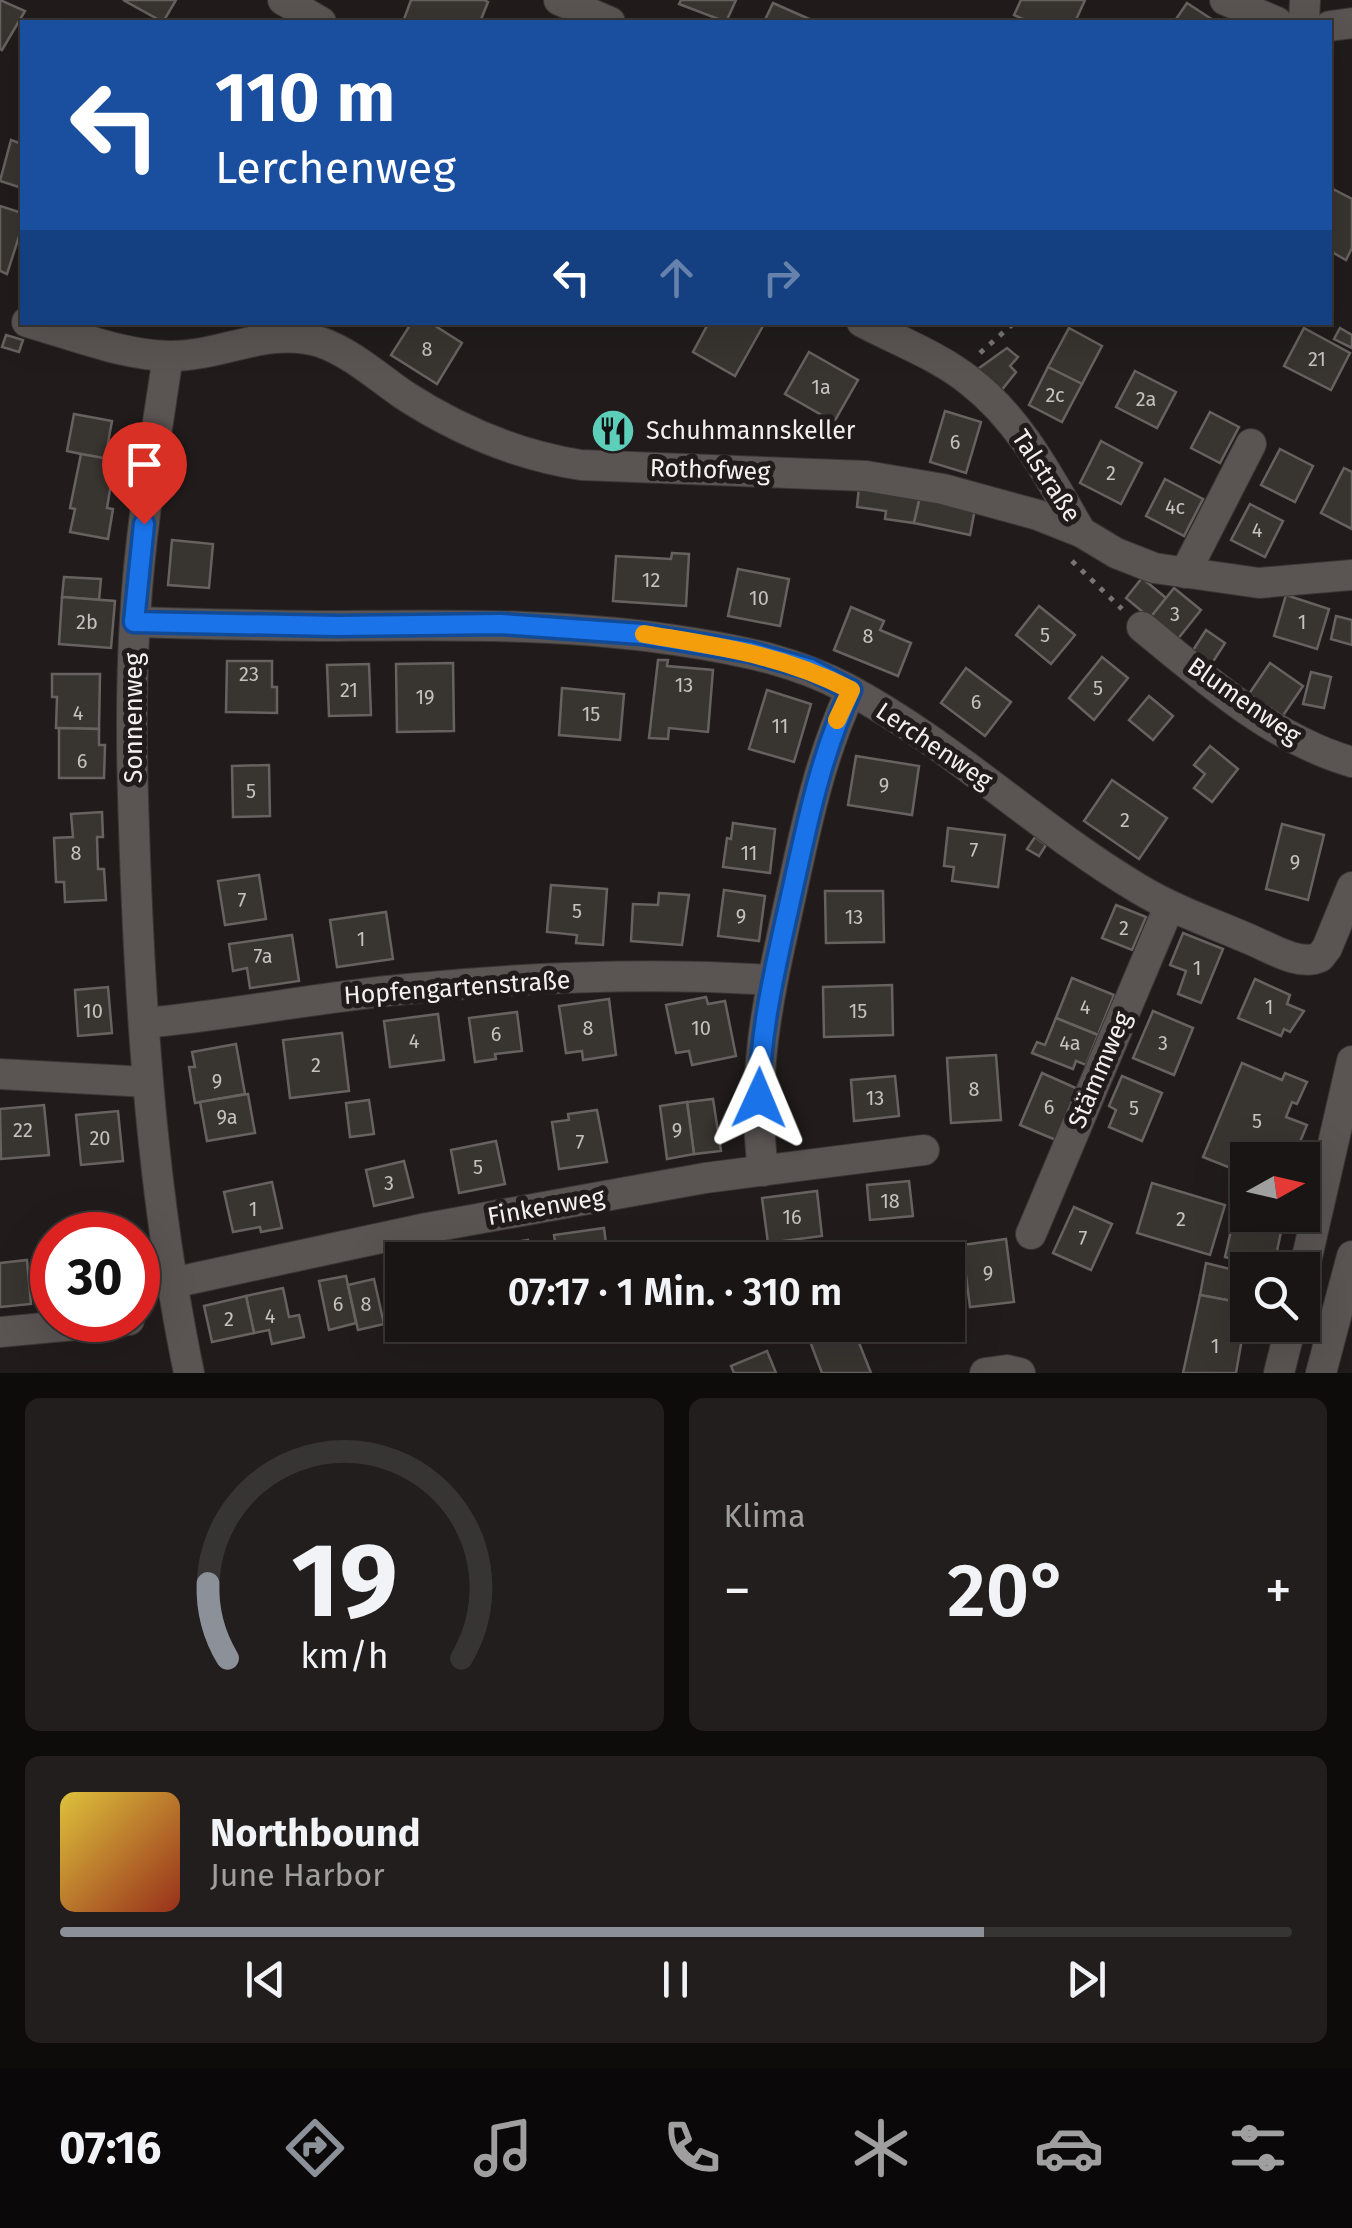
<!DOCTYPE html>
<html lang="de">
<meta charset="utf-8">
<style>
body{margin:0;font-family:"Fira Sans",sans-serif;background:#221e1d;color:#f1f3f6;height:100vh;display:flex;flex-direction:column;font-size:38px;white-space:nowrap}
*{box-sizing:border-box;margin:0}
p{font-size:32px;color:#9f9fa0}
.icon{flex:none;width:55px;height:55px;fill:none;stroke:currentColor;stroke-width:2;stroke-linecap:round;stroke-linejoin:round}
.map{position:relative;height:1373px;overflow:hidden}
.details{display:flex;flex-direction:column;gap:25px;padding:25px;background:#0e0c0b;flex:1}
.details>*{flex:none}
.banner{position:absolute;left:20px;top:20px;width:1312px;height:305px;border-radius:0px;box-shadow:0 10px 40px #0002,0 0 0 2px #373434;background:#1a4fa0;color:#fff;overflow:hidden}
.needle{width:65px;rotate:82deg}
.tools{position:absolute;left:1230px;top:1142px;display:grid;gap:20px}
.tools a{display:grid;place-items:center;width:90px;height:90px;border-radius:0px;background:#191514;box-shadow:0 10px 40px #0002,0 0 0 2px #373434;font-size:50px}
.speed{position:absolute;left:30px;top:1212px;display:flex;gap:20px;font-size:50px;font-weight:700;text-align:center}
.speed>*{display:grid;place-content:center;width:130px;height:130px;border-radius:50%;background:#191514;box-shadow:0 10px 40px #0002,0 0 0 2px #373434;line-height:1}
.speed .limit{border:15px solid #d22;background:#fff;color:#111}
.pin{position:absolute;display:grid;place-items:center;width:85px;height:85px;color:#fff;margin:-102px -42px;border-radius:50% 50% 50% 0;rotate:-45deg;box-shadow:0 0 10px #0007}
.pin .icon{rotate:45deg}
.me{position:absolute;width:110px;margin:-55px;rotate:1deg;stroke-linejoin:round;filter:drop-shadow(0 0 8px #0008)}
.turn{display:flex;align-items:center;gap:35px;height:210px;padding:0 30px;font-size:45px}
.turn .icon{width:130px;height:130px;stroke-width:2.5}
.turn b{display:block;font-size:70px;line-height:85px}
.lanes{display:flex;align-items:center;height:95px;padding:0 30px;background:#0003;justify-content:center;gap:50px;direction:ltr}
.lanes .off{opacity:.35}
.big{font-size:75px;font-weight:600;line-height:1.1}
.details .tile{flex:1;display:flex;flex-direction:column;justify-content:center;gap:15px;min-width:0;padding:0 35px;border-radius:15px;background:#221e1d}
.details .dial{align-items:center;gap:0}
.dial svg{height:260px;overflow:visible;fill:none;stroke:#373434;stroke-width:7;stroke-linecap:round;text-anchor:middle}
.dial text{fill:#f1f3f6;stroke:none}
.song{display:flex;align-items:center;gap:30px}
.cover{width:120px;height:120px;border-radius:15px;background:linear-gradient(135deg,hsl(50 70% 55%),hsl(10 70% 35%))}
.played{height:10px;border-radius:5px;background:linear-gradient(90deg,#8c9099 75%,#373434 75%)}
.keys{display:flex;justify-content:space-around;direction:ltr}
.heat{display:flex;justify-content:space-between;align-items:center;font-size:55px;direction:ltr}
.details .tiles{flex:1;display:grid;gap:25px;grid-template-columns:1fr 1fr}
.tile:last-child{grid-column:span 2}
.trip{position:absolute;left:385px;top:1242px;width:580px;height:100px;border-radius:0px;background:#191514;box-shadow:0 10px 40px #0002,0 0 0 2px #373434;font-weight:600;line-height:100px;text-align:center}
.menu{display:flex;height:160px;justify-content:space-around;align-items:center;background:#0a0808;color:#9f9fa0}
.menu .icon{width:70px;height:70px}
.menu .on{color:#8c9099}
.menu b{font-size:45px;color:#f1f3f6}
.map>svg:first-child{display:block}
.building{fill:#383430;stroke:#67625f;stroke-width:2.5}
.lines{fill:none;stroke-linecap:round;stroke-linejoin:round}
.minor-casing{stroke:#393635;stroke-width:32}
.path{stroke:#787473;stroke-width:5;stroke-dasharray:5 8;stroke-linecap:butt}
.minor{stroke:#5a5452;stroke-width:30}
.route-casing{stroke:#114b97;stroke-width:25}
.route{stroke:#1a73e8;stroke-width:18}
.slow{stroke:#f59e0b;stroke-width:18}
.labels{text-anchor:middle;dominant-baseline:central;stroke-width:10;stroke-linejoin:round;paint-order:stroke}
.number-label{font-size:20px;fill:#c4c1bf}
.poi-label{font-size:25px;fill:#f3f0ef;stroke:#211c1b;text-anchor:start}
.street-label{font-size:25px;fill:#f3f0ef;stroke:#211c1b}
</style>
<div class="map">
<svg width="1352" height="1373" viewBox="0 0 1352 1373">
<rect width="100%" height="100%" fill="#211c1b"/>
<g class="building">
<polygon points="0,0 25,11 2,50 0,49"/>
<polygon points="123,0 176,0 163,22"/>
<polygon points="411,0 484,0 488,2 480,22 403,22"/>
<polygon points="681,0 736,0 726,22 679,4"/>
<polygon points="1021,0 1085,0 1075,22 1022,22 1023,19 1014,15"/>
<polygon points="773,3 816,22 764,22"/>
<polygon points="1187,3 1216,22 1174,22"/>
<polygon points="11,140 22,144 22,188 0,181"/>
<polygon points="1333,189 1352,199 1352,248 1346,260 1330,251"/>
<polygon points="0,206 22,213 22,227 7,274 0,271"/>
<polygon points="412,322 429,322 462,343 437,384 391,355"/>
<polygon points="709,322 757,322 763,326 735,376 693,352"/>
<polygon points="1069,328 1102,346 1082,384 1048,367"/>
<polygon points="1304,328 1350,353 1331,390 1284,366"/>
<polygon points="1340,328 1352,335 1352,348 1334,339"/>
<polygon points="6,335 23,340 19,352 2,347"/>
<polygon points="1007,348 1018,357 1010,366 1016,372 1001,391 975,371"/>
<polygon points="809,352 858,380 834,422 785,394"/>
<polygon points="1048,367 1082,384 1062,422 1029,405"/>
<polygon points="1135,371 1176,392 1157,428 1116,407"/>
<polygon points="945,411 981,422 966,473 930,462"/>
<polygon points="1210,412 1239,427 1220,463 1191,448"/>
<polygon points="74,414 112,421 105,459 67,451"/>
<polygon points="1101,441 1142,463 1121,504 1080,483"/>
<polygon points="1280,449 1313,466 1295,502 1261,485"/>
<polygon points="81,454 115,460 107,508 113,509 108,539 70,532 75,509 70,508"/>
<polygon points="1344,468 1352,472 1352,529 1321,513"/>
<polygon points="1165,479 1203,499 1184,536 1146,516"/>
<polygon points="859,487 920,497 914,523 885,519 886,511 857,507"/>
<polygon points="920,497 975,509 970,535 914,523"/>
<polygon points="1250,504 1283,521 1265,557 1231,540"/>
<polygon points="172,540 213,544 209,588 168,585"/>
<polygon points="672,553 689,554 686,606 613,601 616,556 671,559"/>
<polygon points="738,569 789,579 780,626 728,616"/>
<polygon points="64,577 101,579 99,600 62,597"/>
<polygon points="1142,578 1166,598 1150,618 1126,598"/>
<polygon points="1174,588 1201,610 1177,640 1150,618"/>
<polygon points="1286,595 1329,609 1317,649 1274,636"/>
<polygon points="62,597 115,601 111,648 59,644"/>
<polygon points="1039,606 1075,635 1051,664 1016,635"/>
<polygon points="851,607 884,621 880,630 911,643 898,676 834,650"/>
<polygon points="1336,616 1352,620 1352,645 1331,639"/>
<polygon points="1206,630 1225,643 1209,668 1190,655"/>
<polygon points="1102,657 1128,678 1094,720 1069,698"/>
<polygon points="658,660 668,660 667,666 713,670 708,732 669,728 668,739 649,738"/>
<polygon points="227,661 272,661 272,687 277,687 277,713 226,712"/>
<polygon points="453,663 454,731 397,732 396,664"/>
<polygon points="1270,663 1303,686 1282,717 1249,694"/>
<polygon points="369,664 371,715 329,716 327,665"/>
<polygon points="966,668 1011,702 985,736 941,703"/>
<polygon points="1311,672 1331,677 1324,708 1303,704"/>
<polygon points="52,674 100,674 99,729 56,728 57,697 52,697"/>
<polygon points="562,688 624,694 620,740 559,735"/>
<polygon points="767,690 811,704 794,762 749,749"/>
<polygon points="1149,696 1173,716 1153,740 1129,720"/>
<polygon points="59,728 99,729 99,745 105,745 104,778 59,778"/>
<polygon points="1210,746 1238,769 1212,802 1194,788 1205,774 1194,765"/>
<polygon points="856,756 919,766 912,815 848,805"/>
<polygon points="269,765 270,816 233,817 232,766"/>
<polygon points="1112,780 1167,818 1139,859 1084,821"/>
<polygon points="102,812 103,837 97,837 98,869 104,869 106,900 65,902 64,882 56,882 54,838 73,837 71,814"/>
<polygon points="733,823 775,829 770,873 723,867 727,838 731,839"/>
<polygon points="1282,824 1324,835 1308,900 1266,889"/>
<polygon points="948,828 1005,835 998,887 952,881 954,867 944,866"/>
<polygon points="1035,837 1046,845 1039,856 1027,849"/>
<polygon points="259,875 266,919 225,925 218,881"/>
<polygon points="551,885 607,889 603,945 576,943 577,935 547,932"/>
<polygon points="724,890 765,896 759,941 718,936"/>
<polygon points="825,891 883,891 884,942 826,943"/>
<polygon points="659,893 689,895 682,945 631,941 633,904 658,905"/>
<polygon points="1116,905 1146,917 1132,950 1102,938"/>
<polygon points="386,912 393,959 337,967 330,920"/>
<polygon points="1183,933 1223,949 1201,1003 1178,994 1186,971 1170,965"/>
<polygon points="292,935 299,981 250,988 247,968 233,971 229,944"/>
<polygon points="1072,978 1114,995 1098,1035 1056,1018"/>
<polygon points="1255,979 1290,995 1287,1004 1304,1011 1290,1032 1284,1029 1281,1036 1238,1018"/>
<polygon points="892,985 893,1035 824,1037 823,987"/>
<polygon points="108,987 112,1033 78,1036 75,990"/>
<polygon points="706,997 708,1004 725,1001 736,1056 692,1065 689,1051 676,1053 666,1005"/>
<polygon points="609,999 616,1055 583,1060 582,1051 566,1053 559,1006"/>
<polygon points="1153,1011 1193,1028 1174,1075 1133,1058"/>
<polygon points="517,1012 522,1051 495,1054 496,1059 475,1062 469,1018"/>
<polygon points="438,1014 444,1060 390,1067 384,1021"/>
<polygon points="1056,1018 1098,1035 1086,1065 1076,1061 1073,1069 1032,1053 1037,1042 1045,1045"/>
<polygon points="342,1033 349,1091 290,1098 283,1040"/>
<polygon points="236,1044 245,1094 195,1103 189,1067 195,1067 192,1052"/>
<polygon points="996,1055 1001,1120 951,1123 947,1058"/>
<polygon points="1242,1063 1282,1080 1285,1073 1307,1082 1297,1104 1292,1102 1286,1117 1307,1125 1295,1154 1279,1148 1274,1160 1248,1160 1248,1175 1203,1157"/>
<polygon points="1042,1073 1078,1089 1056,1140 1020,1125"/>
<polygon points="895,1076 899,1116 854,1121 851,1080"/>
<polygon points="1122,1076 1162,1093 1142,1141 1109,1127 1116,1110 1109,1106"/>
<polygon points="248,1094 255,1133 207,1141 200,1102"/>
<polygon points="713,1099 721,1151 694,1154 687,1102"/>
<polygon points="369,1100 374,1134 350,1137 346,1103"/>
<polygon points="687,1102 694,1154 667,1159 660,1106"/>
<polygon points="44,1105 49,1155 1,1159 0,1109"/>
<polygon points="597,1110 607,1162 559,1169 552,1122 569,1120 568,1114"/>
<polygon points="118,1111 123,1161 81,1165 76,1115"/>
<polygon points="496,1141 505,1184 459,1193 451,1150"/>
<polygon points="404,1161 413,1197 374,1206 366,1170"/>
<polygon points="909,1181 913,1216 870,1220 867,1185"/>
<polygon points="272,1182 282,1228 261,1232 260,1227 233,1232 224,1192"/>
<polygon points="1152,1183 1225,1205 1210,1255 1137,1233"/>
<polygon points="817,1191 822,1236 768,1243 762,1198"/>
<polygon points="1074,1207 1112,1224 1091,1270 1053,1253"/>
<polygon points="1233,1221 1281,1232 1273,1270 1248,1270 1248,1304 1200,1295 1206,1263 1230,1269 1233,1259 1225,1257"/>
<polygon points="604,1228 608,1260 558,1260 554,1235"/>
<polygon points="1006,1239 1014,1302 970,1307 962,1245"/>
<polygon points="528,1240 532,1260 482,1260 480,1248"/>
<polygon points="27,1260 31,1304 0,1307 0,1263"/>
<polygon points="346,1276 356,1323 329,1330 319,1281"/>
<polygon points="374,1279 384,1324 358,1330 348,1285"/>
<polygon points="283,1288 289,1317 299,1315 304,1337 272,1344 269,1330 254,1333 246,1296"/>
<polygon points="1200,1295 1248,1304 1236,1373 1183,1373"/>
<polygon points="246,1296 254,1333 212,1342 204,1306"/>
<polygon points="811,1325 852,1325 871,1373 822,1373 805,1328"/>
<polygon points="767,1351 776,1373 734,1373 731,1366"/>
</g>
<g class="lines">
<g class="minor-casing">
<g id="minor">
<polyline points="283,0 321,22"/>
<polyline points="559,0 610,22"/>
<polyline points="1225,0 1277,22"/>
<polyline points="1304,22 1305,0"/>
<polyline points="1330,26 1352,23"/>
<path d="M27,322C73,335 122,355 169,356C221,357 267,326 320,342C350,352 378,377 404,395C458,430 517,455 581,465L866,476L943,489L1038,515L1081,532L1116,553L1154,568L1259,583L1352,575"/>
<path d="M862,322C898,341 939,356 971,382C1021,421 1050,479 1081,532"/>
<path d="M168,356C155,443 140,531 135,619C129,715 133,811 137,907C144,1063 157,1219 189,1373"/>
<polyline points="1185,573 1251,444"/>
<path d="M135,622C203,624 271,626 339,626C459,625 576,623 694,643C748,652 797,662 846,688C951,744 1037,828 1139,889C1174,910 1212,923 1249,939C1269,947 1299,967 1320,957L1327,948L1352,887"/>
<path d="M1142,627C1206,679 1272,739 1352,762"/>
<path d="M144,1023C232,1015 319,997 407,989C528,977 650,972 771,980"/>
<polyline points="0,1074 147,1082"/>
<path d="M763,1171C751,1071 768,1000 789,904C805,831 819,759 851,691"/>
<polyline points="1031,1234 1169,907"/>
<polyline points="1302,1279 1352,1061"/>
<polyline points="172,1283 427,1228 705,1178 924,1150"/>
<polyline points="0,1332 129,1320"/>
<polyline points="985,1373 1007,1370 1020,1373"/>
<polyline points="1279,1373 1291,1325"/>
<polyline points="1321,1373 1352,1256"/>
</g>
</g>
<g class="path">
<polyline points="980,353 1015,322"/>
<polyline points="1072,561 1122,609"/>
</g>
<use href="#minor" class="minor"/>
</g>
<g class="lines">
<g class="route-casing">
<path id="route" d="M144,524L134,622L337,626L501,624L642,634L750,652L810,669L851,690C818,761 805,835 788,910C774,973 760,1033 759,1098"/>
</g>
<use href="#route" class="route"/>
<path class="slow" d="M644,634C720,647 781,654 851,690L837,720"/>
</g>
<defs>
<g id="restaurant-disc" transform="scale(2.25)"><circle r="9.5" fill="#5cceba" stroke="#211c1b"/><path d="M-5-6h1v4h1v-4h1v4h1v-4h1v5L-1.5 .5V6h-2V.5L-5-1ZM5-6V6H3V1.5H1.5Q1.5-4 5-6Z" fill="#111"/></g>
</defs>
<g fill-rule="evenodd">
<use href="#restaurant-disc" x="613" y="431"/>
</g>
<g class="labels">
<g class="number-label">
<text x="427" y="349">8</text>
<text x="1317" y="359">21</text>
<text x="821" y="387">1a</text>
<text x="1055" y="395">2c</text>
<text x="1146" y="399">2a</text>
<text x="955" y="442">6</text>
<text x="1111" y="473">2</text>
<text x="1175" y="507">4c</text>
<text x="1257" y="530">4</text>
<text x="651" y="580">12</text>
<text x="759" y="598">10</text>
<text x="1175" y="614">3</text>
<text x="87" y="622">2b</text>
<text x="1302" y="622">1</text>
<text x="1045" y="635">5</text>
<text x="868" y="636">8</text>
<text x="249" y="674">23</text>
<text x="684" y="685">13</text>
<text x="1098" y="688">5</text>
<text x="349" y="690">21</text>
<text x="425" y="697">19</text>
<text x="976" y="702">6</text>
<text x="78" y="713">4</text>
<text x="591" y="714">15</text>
<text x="780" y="726">11</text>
<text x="82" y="761">6</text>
<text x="884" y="785">9</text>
<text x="251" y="791">5</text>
<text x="1125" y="820">2</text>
<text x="974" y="850">7</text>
<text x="76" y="853">8</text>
<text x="749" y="853">11</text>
<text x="1295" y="862">9</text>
<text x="242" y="900">7</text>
<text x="577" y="911">5</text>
<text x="741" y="916">9</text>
<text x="854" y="917">13</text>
<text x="1124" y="928">2</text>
<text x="361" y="939">1</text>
<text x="263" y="956">7a</text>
<text x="1197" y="968">1</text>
<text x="1085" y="1007">4</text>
<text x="1269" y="1007">1</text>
<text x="93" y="1011">10</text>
<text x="858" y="1011">15</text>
<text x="588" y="1028">8</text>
<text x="701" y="1028">10</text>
<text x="496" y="1034">6</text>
<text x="414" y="1041">4</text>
<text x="1070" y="1043">4a</text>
<text x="1163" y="1043">3</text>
<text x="316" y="1065">2</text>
<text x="217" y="1081">9</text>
<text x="974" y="1089">8</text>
<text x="875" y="1098">13</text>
<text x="1049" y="1107">6</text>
<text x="1134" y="1108">5</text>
<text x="227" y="1117">9a</text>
<text x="1257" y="1121">5</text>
<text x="23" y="1130">22</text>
<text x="677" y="1130">9</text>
<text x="100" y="1138">20</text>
<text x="580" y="1142">7</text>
<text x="478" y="1167">5</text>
<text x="389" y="1183">3</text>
<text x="890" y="1201">18</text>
<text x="253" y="1209">1</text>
<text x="792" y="1217">16</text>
<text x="1181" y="1219">2</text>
<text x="1083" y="1238">7</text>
<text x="988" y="1273">9</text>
<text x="338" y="1304">6</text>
<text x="366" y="1304">8</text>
<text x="270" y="1316">4</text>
<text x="229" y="1319">2</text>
<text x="1215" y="1346">1</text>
</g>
<g class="poi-label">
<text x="646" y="431">Schuhmannskeller</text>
</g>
<g class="street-label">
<text transform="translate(710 470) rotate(2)">Rothofweg</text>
<text transform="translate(1046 476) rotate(57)">Talstraße</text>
<text transform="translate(1244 701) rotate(35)">Blumenweg</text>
<text transform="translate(134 718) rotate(-90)">Sonnenweg</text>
<text transform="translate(934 746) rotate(34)">Lerchenweg</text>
<text transform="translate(457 988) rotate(-4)">Hopfengartenstraße</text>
<text transform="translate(1100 1070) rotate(-67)">Stämmweg</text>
<text transform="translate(546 1207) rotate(-10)">Finkenweg</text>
</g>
</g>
</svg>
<div class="tools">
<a><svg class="needle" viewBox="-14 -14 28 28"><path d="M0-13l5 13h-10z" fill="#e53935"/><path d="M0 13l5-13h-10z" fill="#9f9fa0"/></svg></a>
<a><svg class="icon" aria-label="search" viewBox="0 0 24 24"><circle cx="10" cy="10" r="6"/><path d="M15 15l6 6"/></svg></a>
</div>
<div class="speed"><div class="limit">30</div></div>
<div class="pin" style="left:144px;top:524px;background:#d93025"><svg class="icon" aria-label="arrive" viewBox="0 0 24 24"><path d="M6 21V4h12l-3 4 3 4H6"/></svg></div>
<svg class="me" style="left:759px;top:1098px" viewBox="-20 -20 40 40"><path d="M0-17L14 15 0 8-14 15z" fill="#1a73e8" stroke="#fff" stroke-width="4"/></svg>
<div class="trip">07:17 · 1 Min. · 310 m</div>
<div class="banner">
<div class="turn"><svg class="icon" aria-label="left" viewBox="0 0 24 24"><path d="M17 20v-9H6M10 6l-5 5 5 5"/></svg><div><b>110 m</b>Lerchenweg</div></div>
<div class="lanes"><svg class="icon" aria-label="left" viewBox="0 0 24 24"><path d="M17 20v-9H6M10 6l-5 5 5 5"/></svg><svg class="icon off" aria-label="ahead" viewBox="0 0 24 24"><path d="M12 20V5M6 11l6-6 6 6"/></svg><svg class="icon off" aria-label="right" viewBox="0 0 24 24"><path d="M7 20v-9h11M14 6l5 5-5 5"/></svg></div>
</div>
</div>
<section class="details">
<div class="tiles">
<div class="tile dial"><svg viewBox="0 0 100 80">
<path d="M14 69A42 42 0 1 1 86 69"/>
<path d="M14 69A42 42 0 0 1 8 46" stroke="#8c9099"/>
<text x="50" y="56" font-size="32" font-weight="700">19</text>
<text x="50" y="72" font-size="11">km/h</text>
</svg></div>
<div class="tile"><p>Klima</p>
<div class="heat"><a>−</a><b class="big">20°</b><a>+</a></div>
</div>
<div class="tile">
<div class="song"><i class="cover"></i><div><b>Northbound</b><p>June Harbor</p></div></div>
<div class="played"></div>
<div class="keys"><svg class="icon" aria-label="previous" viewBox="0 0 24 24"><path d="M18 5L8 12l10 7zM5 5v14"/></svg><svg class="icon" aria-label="pause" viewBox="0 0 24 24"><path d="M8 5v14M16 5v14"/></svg><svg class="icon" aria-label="next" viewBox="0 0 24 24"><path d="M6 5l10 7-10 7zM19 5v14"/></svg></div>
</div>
</div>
</section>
<nav class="menu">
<b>07:16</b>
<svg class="icon on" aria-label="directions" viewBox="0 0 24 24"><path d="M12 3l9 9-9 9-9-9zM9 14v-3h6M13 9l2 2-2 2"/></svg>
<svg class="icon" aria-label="music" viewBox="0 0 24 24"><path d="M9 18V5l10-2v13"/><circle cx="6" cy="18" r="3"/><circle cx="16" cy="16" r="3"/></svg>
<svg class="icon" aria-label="phone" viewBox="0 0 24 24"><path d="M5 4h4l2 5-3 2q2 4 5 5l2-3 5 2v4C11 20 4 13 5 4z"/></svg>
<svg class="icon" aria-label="climate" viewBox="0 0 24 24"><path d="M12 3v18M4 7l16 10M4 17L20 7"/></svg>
<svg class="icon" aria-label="car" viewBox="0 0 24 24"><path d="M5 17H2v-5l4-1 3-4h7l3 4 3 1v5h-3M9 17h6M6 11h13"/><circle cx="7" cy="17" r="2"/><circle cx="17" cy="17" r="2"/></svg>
<svg class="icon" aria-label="filters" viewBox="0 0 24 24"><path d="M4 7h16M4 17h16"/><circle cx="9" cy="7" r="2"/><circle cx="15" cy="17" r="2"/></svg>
</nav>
